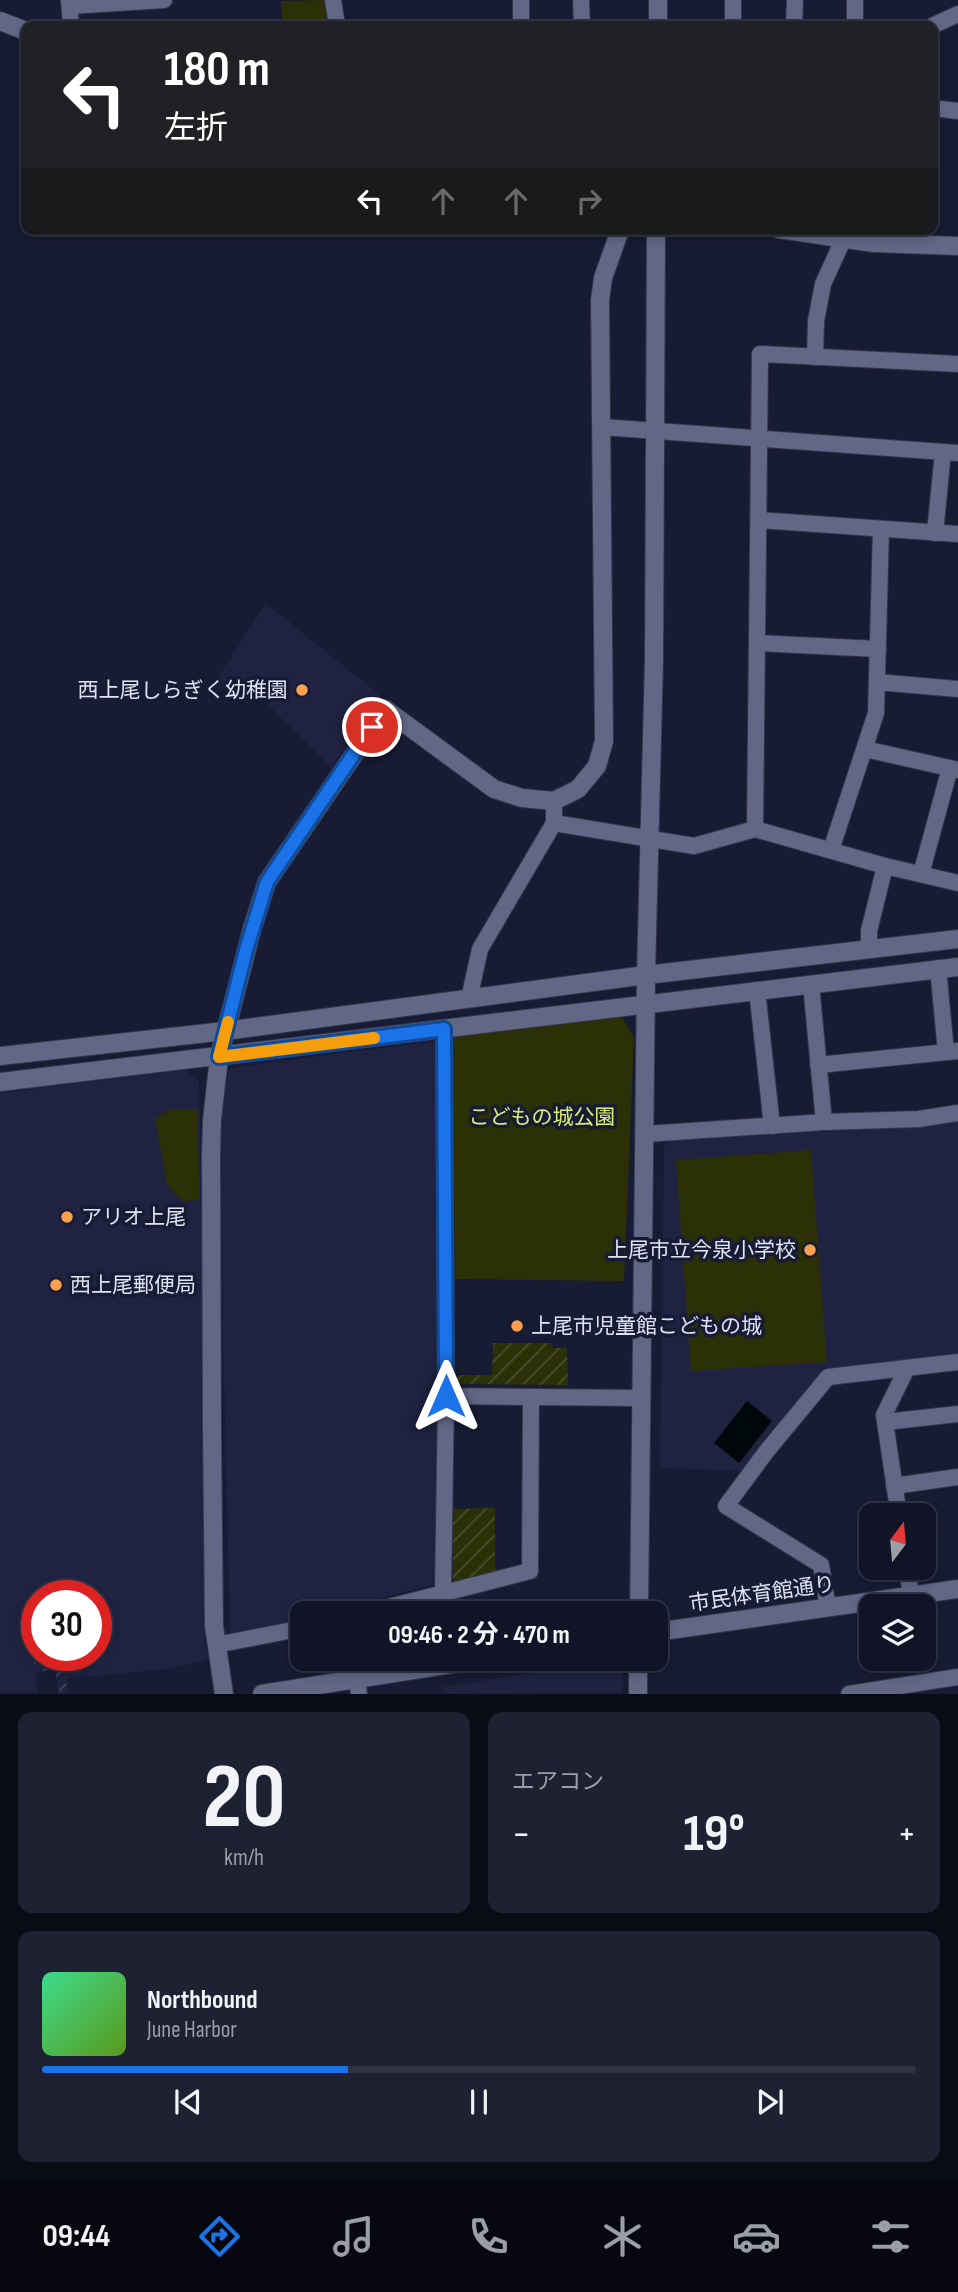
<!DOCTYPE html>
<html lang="ja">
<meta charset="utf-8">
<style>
body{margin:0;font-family:"Sofia Sans Condensed","Noto Sans JP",sans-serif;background:#1e2132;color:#f1f3f6;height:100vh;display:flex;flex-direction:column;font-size:26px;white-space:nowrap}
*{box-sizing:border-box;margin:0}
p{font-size:23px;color:#9c9ea7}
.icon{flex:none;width:38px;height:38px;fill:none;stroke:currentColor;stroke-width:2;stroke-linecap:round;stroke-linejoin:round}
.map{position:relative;height:1694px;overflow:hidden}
.details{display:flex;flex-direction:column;gap:18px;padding:18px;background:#090b15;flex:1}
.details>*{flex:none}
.top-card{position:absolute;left:21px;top:21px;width:917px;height:214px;border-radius:14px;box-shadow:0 4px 10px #0003,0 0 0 2px #303343;background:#202124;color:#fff;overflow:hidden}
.needle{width:46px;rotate:16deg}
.tools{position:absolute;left:859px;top:1503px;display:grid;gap:14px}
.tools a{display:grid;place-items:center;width:77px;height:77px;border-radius:14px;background:#111426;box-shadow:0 4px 10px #0003,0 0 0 2px #303343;font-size:35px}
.speed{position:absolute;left:21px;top:1580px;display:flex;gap:14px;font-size:35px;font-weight:700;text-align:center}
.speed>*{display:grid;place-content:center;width:91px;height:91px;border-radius:50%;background:#111426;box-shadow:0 4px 10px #0003,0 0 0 2px #303343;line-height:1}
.speed .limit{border:10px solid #d22;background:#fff;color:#111}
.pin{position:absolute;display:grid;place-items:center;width:60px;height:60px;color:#fff;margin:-30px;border:4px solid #fff;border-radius:50%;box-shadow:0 2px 7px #0007}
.me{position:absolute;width:77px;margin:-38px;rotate:0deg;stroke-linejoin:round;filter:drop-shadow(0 0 5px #0008)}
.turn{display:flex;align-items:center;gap:24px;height:147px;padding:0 28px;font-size:32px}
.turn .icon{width:91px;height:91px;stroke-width:2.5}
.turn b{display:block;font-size:49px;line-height:60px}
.lanes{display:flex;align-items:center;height:66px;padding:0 28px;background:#0003;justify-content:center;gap:35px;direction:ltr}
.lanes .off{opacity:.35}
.big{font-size:52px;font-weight:700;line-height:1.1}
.details .widget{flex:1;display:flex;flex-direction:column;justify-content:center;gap:10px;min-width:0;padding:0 24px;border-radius:14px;background:#1e2132}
.details .dial{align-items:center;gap:0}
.dial b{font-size:91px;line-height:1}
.song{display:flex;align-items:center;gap:21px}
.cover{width:84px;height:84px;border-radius:10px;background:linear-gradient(135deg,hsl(150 70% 55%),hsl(90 70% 35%))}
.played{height:7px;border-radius:4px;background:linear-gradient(90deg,#1a73e8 35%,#303343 35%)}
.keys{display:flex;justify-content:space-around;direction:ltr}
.heat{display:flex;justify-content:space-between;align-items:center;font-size:38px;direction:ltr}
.details .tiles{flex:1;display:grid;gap:18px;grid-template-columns:1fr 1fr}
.widget:last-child{grid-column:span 2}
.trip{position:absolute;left:290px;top:1601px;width:378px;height:70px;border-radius:14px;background:#111426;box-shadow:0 4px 10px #0003,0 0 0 2px #303343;font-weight:700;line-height:70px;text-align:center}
.menu{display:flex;height:112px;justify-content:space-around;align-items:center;background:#07080f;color:#9c9ea7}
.menu .icon{width:49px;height:49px}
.menu .active{color:#1a73e8}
.menu b{font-size:32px;color:#f1f3f6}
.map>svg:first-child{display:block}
.built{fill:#1f2341}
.industrial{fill:url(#industrial-furrows)}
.park{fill:#2c3006}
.garden{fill:url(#garden-furrows)}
.water{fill:#00070b}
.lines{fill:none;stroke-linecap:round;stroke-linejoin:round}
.street-casing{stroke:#34364a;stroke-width:18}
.secondary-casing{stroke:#34364a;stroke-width:20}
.street{stroke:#616785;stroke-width:16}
.secondary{stroke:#616785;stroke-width:18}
.route-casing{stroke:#114b97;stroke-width:18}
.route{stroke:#1a73e8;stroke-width:12}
.slow{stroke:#f59e0b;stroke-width:12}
.poi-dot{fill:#fa9f4e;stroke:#171b33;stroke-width:2.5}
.labels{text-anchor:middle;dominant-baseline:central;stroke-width:7;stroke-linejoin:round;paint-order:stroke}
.poi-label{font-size:21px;fill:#dee2f3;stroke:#171b33;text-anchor:start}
.park-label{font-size:21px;fill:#ddec75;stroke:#171b33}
.street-label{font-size:21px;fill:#dee2f3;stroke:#171b33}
</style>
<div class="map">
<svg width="958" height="1694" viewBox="0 0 958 1694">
<defs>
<pattern id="industrial-furrows" width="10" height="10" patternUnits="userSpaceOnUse" patternTransform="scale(1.75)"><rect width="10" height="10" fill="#1f2341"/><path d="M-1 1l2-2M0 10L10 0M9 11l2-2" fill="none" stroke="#3f435d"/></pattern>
<pattern id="garden-furrows" width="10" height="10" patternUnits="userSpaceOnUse" patternTransform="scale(1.75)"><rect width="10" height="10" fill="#2c3006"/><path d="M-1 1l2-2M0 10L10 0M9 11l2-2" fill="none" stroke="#4a4e2b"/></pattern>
</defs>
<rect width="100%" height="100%" fill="#171b33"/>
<g class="built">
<polygon points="266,603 381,696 331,767 265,702 213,685"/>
<polygon points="432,1041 436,1043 437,1575 431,1585 321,1613 303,1614 303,1618 277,1625 230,1633 221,1244 221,1133 225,1086 230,1068"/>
<polygon points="184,1070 195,1076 199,1082 202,1217 205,1643 208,1660 168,1669 70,1678 66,1656 96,1656 96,1596 37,1596 37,1635 30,1636 38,1693 0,1693 0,1093"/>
<polygon points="958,1121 958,1355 825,1371 744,1471 660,1468 664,1146 668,1140 917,1127"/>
<polygon points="606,1662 622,1675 622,1693 446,1694 442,1687"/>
</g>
<polygon class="industrial" points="37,1635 37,1656 66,1656 70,1678 66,1679 68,1693 59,1693 55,1670 35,1672 30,1636"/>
<g class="park">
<polygon points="326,0 328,26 283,26 281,1"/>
<polygon points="622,1017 634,1038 624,1281 455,1279 452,1037"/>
<polygon points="171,1109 197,1109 200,1200 182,1201 167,1185 155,1119"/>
<polygon points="811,1150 827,1362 691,1371 676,1160"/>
</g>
<g class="garden">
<polygon points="493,1343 552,1343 552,1348 567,1348 568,1385 457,1384 457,1375 492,1375"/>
<polygon points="495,1508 495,1574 458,1584 453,1580 453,1509"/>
</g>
<polygon class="water" points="747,1401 772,1421 739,1463 714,1443"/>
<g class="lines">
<g class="street-casing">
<g id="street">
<polyline points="69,0 71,26"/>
<polyline points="333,0 337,26"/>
<polyline points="521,0 521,26"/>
<polyline points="581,0 582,26"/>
<polyline points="733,0 733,26"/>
<polyline points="70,6 164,0"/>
<polyline points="794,26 795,0"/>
<polyline points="855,26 855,0"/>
<polyline points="932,26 958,14"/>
<polyline points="933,108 958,111"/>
<polyline points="815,357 816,321 823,284 843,240"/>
<polyline points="602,427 958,453"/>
<polyline points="759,520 958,534"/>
<polyline points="935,533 943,452"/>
<polyline points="757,643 878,649"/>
<polyline points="877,682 958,689"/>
<polyline points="865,749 958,770"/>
<polyline points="554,823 694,846 755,829 885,866 958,883"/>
<polyline points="755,829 760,354 958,364"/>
<polyline points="831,850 876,713 881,529"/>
<polyline points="921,874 950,768"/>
<polyline points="869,949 869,931 885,866"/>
<polyline points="938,968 946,1052"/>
<polyline points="811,984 824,1122"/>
<polyline points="757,990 772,1126"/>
<polyline points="469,999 480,949 554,823 554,801"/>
<polyline points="818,1065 958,1051"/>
<polyline points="645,1134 824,1122 919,1119 958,1113"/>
<polyline points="446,1396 641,1398"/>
<polyline points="885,1422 958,1414"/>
<polyline points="894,1486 958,1477"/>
<polyline points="899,1516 884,1415 907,1368"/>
<polyline points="907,1568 911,1596"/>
<polyline points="443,1593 446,1396 444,1029"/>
<polyline points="828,1608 821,1565 726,1506 766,1452 828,1377 958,1362"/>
<polyline points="362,1614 530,1571 531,1398"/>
<polyline points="216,1645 303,1628"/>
<polyline points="357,1679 359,1694"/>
<polyline points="849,1694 958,1677"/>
</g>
</g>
<g class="secondary-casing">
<g id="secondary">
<polyline points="0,21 26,31"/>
<polyline points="658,26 658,0"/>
<polyline points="779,229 874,243 958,246"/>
<polyline points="0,1056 225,1031 646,975 958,939"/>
<polyline points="0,1082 958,967"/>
<polyline points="639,1614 646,975 654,659 656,229"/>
<polyline points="656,1632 958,1589"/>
<polyline points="224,1694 214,1626 212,1430 211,1154 212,1120 219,1057 252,929 267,882 385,709 494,789 522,798 554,801 578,789 597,766 604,741 600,300 603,278 620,230"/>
<polyline points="262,1694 483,1659"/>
<polyline points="638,1694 638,1659"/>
</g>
</g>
<use href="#street" class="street"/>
<use href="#secondary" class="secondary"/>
</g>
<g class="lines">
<g class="route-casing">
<polyline id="route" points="372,727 267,882 246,950 219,1057 444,1029 446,1396"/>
</g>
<use href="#route" class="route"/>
<polyline class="slow" points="228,1022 219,1057 374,1038"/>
</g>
<g class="poi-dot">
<circle cx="302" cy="690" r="7"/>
<circle cx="67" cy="1217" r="7"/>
<circle cx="810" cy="1250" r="7"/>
<circle cx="56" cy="1285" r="7"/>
<circle cx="517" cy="1326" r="7"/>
</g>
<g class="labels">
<g class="poi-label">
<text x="288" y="690" text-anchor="end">西上尾しらぎく幼稚園</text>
<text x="81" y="1217">アリオ上尾</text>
<text x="796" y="1250" text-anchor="end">上尾市立今泉小学校</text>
<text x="70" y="1285">西上尾郵便局</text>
<text x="531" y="1326">上尾市児童館こどもの城</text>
</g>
<g class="park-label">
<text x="542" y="1117">こどもの城公園</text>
</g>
<g class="street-label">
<text transform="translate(762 1594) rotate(-8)">市民体育館通り</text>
</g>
</g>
</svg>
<div class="tools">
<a><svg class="needle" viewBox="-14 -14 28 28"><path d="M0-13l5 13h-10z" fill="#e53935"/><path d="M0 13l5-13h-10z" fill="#9c9ea7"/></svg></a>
<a><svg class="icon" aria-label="layers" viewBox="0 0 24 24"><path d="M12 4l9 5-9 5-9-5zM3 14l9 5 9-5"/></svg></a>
</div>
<div class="speed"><div class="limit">30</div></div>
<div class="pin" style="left:372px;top:727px;background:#d93025"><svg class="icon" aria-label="arrive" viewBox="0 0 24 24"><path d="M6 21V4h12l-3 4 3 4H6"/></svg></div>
<svg class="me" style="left:446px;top:1396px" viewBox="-20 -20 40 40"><path d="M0-17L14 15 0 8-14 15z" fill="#1a73e8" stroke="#fff" stroke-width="4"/></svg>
<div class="trip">09:46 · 2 分 · 470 m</div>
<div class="top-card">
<div class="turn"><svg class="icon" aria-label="left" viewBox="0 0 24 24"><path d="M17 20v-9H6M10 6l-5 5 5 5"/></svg><div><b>180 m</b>左折</div></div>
<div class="lanes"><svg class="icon" aria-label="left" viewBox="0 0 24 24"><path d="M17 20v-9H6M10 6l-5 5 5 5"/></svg><svg class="icon off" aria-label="ahead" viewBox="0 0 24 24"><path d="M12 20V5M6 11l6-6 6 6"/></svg><svg class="icon off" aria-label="ahead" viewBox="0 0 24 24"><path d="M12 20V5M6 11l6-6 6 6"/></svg><svg class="icon off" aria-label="right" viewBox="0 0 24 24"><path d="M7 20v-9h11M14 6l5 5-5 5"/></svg></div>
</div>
</div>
<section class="details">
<div class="tiles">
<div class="widget dial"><b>20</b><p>km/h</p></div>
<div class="widget"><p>エアコン</p>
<div class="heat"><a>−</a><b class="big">19°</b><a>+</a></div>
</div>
<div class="widget">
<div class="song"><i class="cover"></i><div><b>Northbound</b><p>June Harbor</p></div></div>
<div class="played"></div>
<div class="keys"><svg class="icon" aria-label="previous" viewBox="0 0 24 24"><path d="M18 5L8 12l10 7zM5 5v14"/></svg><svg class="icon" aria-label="pause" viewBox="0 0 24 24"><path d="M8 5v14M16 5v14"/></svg><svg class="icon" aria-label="next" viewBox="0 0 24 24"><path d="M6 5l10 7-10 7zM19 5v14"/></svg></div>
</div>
</div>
</section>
<nav class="menu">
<b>09:44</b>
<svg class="icon active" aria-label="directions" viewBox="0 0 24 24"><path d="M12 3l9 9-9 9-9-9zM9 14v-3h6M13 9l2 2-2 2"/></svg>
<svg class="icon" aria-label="music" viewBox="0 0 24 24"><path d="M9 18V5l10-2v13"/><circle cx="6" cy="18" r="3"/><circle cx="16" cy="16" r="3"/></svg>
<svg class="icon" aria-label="phone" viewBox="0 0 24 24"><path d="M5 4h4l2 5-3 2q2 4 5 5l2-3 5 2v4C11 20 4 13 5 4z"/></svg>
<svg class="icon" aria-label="climate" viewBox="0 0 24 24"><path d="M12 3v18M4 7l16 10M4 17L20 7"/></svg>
<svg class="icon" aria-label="car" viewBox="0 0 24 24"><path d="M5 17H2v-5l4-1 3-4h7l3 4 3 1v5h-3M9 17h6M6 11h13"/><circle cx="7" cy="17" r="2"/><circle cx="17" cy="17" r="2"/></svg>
<svg class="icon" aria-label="filters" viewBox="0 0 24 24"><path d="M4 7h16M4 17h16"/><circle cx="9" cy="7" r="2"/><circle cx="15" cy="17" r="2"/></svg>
</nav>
